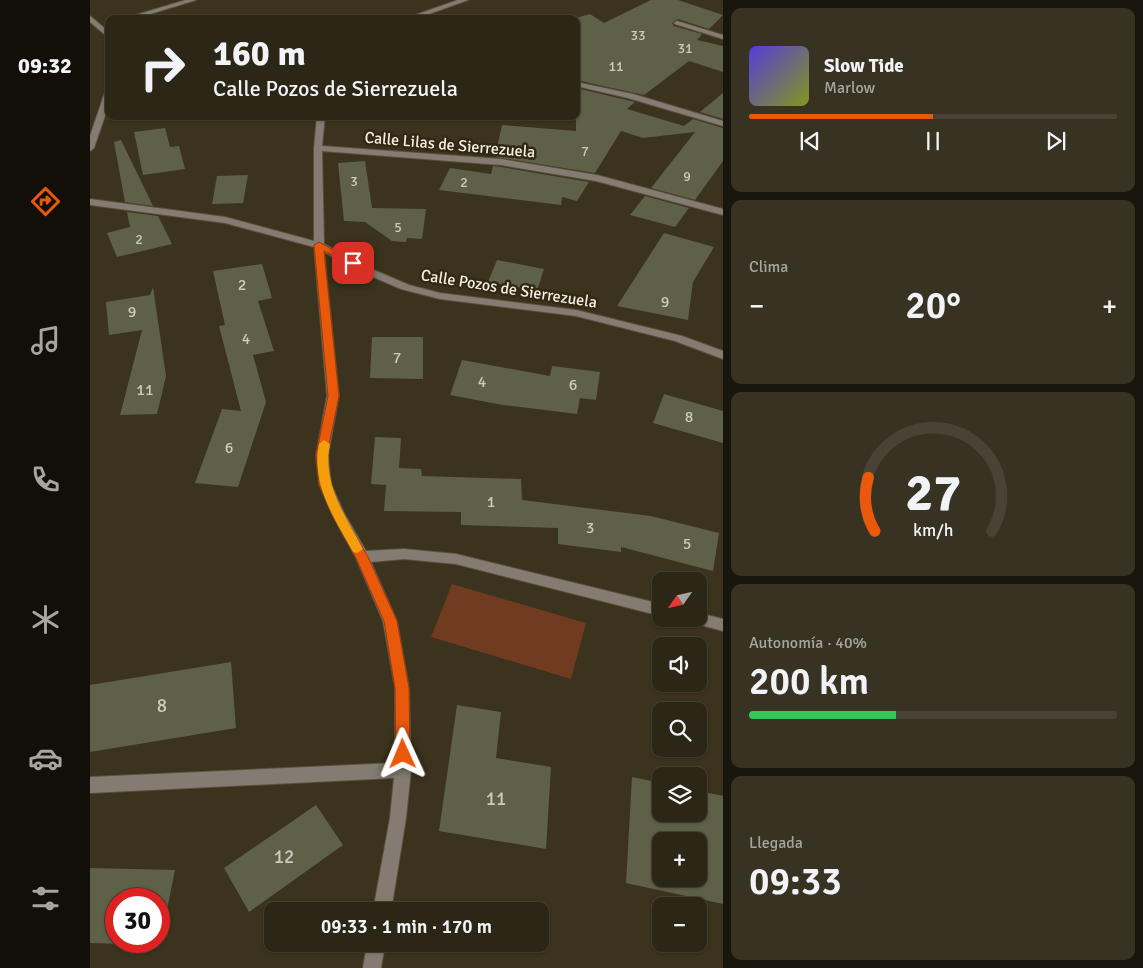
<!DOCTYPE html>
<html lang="es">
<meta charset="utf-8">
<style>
body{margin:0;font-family:Signika,sans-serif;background:#383223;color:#f1f3f6;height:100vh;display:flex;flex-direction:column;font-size:19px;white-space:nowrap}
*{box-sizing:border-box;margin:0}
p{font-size:16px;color:#a6a5a1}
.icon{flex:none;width:28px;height:28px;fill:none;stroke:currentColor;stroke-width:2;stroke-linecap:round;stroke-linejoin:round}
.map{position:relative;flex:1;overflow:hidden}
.sheet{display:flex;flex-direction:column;gap:8px;padding:8px;background:#18150c;width:420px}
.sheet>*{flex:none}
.banner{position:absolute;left:15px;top:15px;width:475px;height:105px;border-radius:10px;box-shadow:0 1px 4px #0004,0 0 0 1px #484335;background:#2c2616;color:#f1f3f6;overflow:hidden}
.needle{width:32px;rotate:236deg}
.fabs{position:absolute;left:562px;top:572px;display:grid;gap:10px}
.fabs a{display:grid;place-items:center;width:55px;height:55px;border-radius:10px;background:#2c2616;box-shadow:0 1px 4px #0004,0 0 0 1px #484335;font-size:25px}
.speed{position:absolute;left:15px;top:888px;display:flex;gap:10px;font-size:25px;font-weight:700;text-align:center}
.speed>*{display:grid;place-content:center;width:65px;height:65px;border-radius:50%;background:#2c2616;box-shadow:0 1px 4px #0004,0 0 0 1px #484335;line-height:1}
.speed .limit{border:8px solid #d22;background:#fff;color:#111}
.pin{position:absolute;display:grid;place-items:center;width:42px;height:42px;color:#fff;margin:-21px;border-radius:10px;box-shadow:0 2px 8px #0006}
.me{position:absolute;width:55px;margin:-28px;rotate:359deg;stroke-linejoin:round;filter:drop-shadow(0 0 4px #0008)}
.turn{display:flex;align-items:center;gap:18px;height:105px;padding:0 25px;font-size:22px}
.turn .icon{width:65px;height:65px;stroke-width:2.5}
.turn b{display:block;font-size:35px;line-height:42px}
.big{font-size:38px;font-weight:600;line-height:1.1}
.sheet .widget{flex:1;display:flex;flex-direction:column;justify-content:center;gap:8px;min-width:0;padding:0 18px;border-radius:10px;background:#383223}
.sheet .dial{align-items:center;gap:0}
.dial svg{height:130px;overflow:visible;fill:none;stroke:#484335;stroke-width:7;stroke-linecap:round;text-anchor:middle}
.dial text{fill:#f1f3f6;stroke:none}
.song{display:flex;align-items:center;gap:15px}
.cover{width:60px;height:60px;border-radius:8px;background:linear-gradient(135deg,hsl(250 70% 55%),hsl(70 70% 35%))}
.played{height:5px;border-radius:2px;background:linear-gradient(90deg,#ea580c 50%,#484335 50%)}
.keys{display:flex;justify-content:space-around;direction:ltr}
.heat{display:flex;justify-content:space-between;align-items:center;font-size:28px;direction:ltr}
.charge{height:8px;border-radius:4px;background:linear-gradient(90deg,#34c759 40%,#484335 0)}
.trip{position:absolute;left:174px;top:902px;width:285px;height:50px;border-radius:10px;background:#2c2616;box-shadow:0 1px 4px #0004,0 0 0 1px #484335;font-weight:600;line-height:50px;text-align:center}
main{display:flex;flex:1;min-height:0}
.dock{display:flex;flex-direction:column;width:90px;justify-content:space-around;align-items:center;background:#120f09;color:#a6a5a1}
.dock .icon{width:35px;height:35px}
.dock .active{color:#ea580c}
.dock b{font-size:22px;color:#f1f3f6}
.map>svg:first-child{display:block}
.green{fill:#703b1f}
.building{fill:#5e6048;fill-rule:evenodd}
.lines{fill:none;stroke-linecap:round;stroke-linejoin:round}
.minor-casing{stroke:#59513d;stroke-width:2}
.minor{fill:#847c73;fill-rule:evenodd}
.route{fill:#ea580c;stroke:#983908}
.slow{fill:#f59e0b}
.labels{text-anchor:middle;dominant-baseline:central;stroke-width:5;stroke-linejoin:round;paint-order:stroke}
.far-number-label{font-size:14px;fill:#cecbbc}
.far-street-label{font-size:16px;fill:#f4efe2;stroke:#312914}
.number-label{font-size:16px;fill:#cecbbc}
.near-number-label{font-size:19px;fill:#cecbbc}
</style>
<main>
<nav class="dock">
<b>09:32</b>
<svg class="icon active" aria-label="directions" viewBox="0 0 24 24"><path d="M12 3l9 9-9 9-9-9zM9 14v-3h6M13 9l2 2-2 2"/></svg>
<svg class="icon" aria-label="music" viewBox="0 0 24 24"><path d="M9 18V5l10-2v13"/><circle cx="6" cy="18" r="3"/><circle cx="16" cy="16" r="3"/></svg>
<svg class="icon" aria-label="phone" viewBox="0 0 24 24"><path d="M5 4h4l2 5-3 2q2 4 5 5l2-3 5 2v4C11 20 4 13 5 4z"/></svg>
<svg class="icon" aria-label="climate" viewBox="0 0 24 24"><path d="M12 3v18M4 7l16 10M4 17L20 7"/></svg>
<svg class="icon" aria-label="car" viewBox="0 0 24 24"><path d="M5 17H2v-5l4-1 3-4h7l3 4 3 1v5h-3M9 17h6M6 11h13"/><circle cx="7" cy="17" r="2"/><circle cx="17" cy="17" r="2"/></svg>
<svg class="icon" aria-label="filters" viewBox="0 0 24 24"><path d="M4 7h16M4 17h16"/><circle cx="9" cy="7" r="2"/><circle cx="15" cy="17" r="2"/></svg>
</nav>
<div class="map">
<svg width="633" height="968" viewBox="0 0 633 968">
<rect width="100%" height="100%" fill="#3b331d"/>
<polygon class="green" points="362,584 496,623 481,679 341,637"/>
<g class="building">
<polygon points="561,0 588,0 633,15 619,29 588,19 582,23 584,26 612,34 607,40 633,46 633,72 599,61 554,95 486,80 486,18 500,14 514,23"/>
<polygon points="486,88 545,102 537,109 594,126 603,119 633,128 633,161 605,200 561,188 605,132 553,138 531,131 505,173 405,157 412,125 486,131"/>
<polygon points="633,93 633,119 610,112"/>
<polygon points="75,128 80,147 89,146 95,169 53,175 44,132"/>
<polygon points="31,140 63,206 35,202 24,142"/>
<polygon points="275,161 282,208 336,209 332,239 317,238 316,242 302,241 275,222 254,221 248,163"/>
<polygon points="403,166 411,167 499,182 487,201 472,197 471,205 349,190 360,168 401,174"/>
<polygon points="158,175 153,203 122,204 127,176"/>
<polygon points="555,196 599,208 585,227 540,215"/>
<polygon points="37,212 68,216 82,244 27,257 17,233 40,227"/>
<polygon points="574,233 624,247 603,282 598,320 527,306"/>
<polygon points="407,260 454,269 447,291 398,282"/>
<polygon points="172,264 182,298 168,301 184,351 163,355 176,402 148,487 105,483 132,409 151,411 129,326 135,325 123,271"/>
<polygon points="63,287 76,376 67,414 30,415 52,330 19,335 16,302 60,295"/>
<polygon points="282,337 333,337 333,379 280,378"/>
<polygon points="372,360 460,376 462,366 510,372 506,400 490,398 487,414 413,405 360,395"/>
<polygon points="574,394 633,411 633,443 563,423"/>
<polygon points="285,437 311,438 309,468 331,469 332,476 431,479 432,500 561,516 629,533 623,571 531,547 531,552 468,544 468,528 371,525 371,512 294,511 296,485 281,484"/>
<polygon points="141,662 146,728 0,752 0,685"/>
<polygon points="367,705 411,712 406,758 461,767 456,849 349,831"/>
<path d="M542,777L571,783V814H609V791L633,796V904L536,883ZM571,841H609V879H571Z"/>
<polygon points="226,805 253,845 159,912 134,868"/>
<path d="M0,868L85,870L70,945L0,943ZM26,899H69V941H26Z"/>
</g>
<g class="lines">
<g class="minor-casing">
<g id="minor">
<polygon points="96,0 106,0 44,19 32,19"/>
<polygon points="368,0 378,0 325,19 314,19"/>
<polygon points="0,16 19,32 19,38 0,22"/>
<polygon points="587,21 633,35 633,39 585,24 584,23"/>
<polygon points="486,82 543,94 633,121 633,126 538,98 486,86"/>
<polygon points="16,89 19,89 19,104 4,148 0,151 0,136"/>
<polygon points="227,116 235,116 232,146 411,159 507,175 633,209 633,215 506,181 411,165 232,151 234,244 284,270 319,285 350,293 486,310 592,336 633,351 633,359 585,341 486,316 350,299 311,289 276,274 234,252 249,396 238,455 241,484 254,513 276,551 314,549 366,554 571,604 571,616 366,564 314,559 281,562 307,621 319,688 321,770 316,818 301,911 283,911 300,818 304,778 0,793 0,777 305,763 305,688 293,621 266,558 242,514 229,484 226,455 237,396 224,247 135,223 0,205 0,199 135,217 224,241 224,148"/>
<polygon points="609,613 633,619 633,631 603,623 601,619 609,619"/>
<polygon points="277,944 295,944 291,968 273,968"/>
</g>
</g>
<use href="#minor" class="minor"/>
</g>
<polygon class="route" points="229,242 267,263 260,265 234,251 249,396 237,455 240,484 253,514 278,557 307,621 319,688 320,754 318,758 313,760 308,758 306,754 305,688 294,621 266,558 242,514 229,484 226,455 238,396 224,245"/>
<path class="slow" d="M234,440L240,444C232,484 255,515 273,549L267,553L263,552C244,518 221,484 229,444Z"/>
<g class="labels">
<g class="far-number-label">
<text x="548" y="35">33</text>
<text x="595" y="48">31</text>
<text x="526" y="66">11</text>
<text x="495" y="151">7</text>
<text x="597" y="176">9</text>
<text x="264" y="181">3</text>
<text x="374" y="182">2</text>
<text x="308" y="227">5</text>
<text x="49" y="239">2</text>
</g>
<g class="far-street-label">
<text transform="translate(360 145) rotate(5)">Calle Lilas de Sierrezuela</text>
<text transform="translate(419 289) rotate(9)">Calle Pozos de Sierrezuela</text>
</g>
<g class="number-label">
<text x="152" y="285">2</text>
<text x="575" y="302">9</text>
<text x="42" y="312">9</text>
<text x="156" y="339">4</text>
<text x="307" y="358">7</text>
<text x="392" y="382">4</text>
<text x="483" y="385">6</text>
<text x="55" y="390">11</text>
<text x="599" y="417">8</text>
<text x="139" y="448">6</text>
<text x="401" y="502">1</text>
<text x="500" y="528">3</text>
<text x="597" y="544">5</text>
</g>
<g class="near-number-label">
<text x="72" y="706">8</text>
<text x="406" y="799">11</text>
<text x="194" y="857">12</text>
</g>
</g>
</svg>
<div class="fabs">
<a><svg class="needle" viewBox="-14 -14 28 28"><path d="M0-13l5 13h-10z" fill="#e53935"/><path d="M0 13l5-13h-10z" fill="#a6a5a1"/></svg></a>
<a><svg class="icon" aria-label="sound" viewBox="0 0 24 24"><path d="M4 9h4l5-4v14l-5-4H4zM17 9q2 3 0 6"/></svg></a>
<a><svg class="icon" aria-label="search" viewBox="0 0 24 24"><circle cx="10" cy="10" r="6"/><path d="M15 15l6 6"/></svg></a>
<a><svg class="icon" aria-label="layers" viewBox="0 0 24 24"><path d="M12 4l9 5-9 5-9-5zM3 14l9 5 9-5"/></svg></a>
<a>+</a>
<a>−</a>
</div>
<div class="speed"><div class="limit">30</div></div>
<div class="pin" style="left:263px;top:263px;background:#d93025"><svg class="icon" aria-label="arrive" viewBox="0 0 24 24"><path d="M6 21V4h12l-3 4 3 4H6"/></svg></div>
<svg class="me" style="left:313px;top:754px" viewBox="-20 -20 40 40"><path d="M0-17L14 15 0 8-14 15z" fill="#ea580c" stroke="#fff" stroke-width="4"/></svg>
<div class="trip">09:33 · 1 min · 170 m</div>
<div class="banner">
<div class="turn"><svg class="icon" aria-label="right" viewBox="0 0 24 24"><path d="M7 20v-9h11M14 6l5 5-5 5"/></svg><div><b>160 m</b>Calle Pozos de Sierrezuela</div></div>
</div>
</div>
<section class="sheet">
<div class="widget">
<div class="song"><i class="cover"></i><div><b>Slow Tide</b><p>Marlow</p></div></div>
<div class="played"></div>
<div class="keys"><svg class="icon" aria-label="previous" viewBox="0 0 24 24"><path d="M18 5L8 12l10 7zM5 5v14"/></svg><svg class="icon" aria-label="pause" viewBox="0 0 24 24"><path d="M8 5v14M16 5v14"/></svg><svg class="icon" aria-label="next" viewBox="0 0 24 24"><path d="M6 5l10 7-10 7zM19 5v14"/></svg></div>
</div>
<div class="widget"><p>Clima</p>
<div class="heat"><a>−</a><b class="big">20°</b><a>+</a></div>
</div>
<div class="widget dial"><svg viewBox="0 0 100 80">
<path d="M14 69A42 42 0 1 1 86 69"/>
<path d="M14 69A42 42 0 0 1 10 36" stroke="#ea580c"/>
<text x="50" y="56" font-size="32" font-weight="700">27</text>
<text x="50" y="72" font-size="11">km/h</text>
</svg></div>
<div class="widget"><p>Autonomía · 40%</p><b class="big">200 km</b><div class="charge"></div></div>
<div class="widget"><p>Llegada</p><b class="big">09:33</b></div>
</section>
</main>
